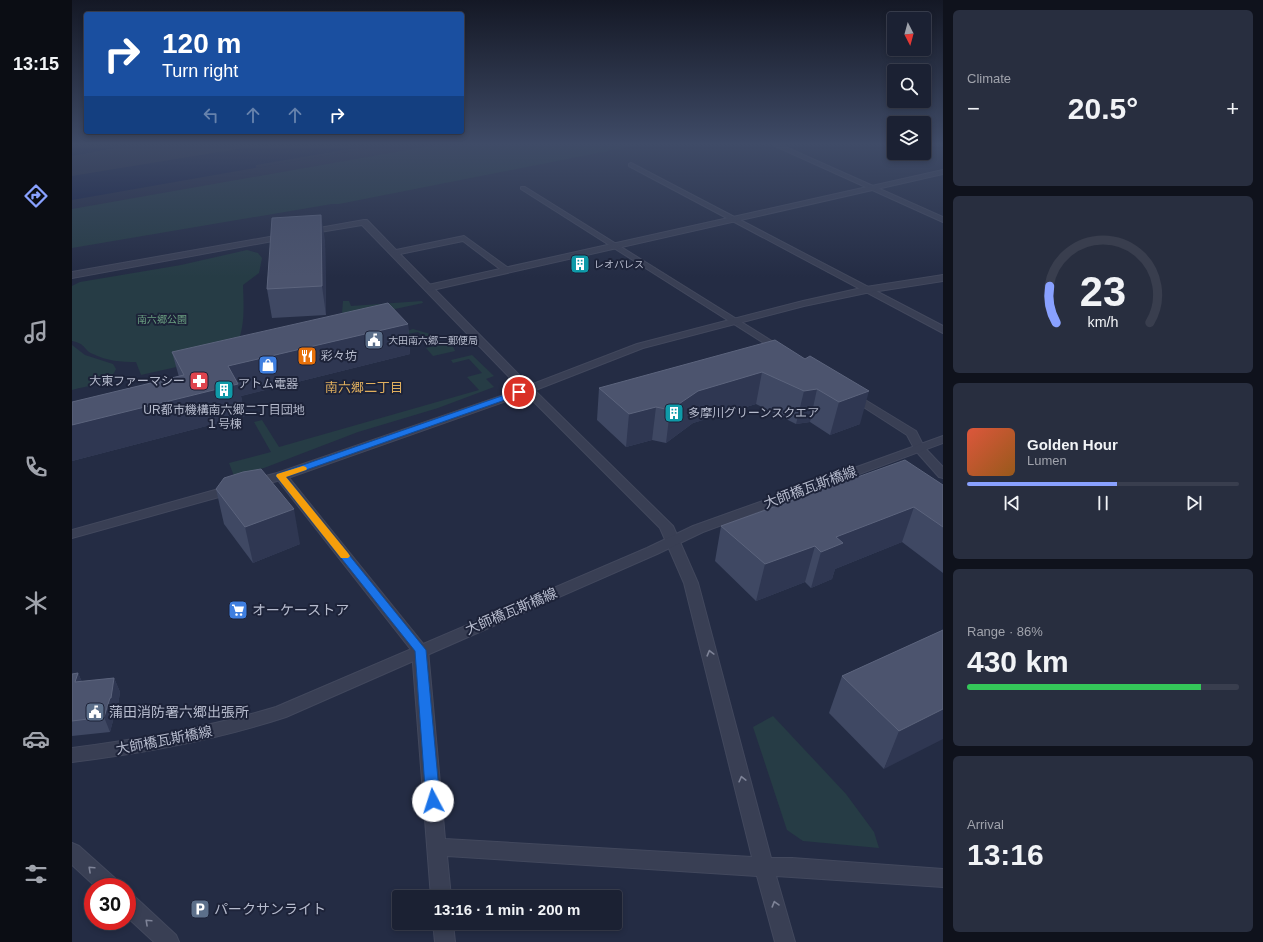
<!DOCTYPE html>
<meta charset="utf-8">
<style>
body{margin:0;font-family:Helvetica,"Noto Sans JP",sans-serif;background:#282e3f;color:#f1f3f6;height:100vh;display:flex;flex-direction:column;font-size:15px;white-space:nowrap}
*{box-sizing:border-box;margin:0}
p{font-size:13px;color:#a0a3ac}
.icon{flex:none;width:22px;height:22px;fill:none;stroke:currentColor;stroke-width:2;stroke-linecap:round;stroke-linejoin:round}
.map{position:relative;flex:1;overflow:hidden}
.panel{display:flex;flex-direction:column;gap:10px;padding:10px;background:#0f121c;width:320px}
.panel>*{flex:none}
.hud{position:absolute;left:12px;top:12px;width:380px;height:122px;border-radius:4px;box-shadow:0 2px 6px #0003,0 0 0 1px #393e4e;background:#1a4fa0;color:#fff;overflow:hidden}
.needle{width:26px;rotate:174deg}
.fabs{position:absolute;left:815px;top:12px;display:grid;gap:8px}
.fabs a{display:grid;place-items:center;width:44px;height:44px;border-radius:4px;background:#1b2133;box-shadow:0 2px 6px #0003,0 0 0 1px #393e4e;font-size:20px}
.speed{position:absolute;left:12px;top:878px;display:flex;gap:8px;font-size:20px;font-weight:700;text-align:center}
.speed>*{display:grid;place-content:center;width:52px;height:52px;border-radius:50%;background:#1b2133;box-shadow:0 2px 6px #0003,0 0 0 1px #393e4e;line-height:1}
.speed .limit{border:6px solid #d22;background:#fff;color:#111}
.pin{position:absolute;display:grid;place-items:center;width:34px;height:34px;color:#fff;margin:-17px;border:2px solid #fff;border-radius:50%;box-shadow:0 1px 4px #0007}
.me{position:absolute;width:44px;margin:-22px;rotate:355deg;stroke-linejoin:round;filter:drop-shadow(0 0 3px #0008)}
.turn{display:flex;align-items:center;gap:14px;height:84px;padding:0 12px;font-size:18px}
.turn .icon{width:52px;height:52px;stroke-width:2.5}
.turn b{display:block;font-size:28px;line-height:34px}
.lanes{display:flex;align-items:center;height:38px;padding:0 12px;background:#0003;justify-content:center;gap:20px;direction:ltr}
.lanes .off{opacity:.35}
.big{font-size:30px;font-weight:800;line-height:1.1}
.panel .tile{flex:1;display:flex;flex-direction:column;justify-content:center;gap:6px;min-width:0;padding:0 14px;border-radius:6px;background:#282e3f}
.panel .dial{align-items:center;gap:0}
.dial svg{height:104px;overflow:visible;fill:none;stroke:#393e4e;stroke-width:7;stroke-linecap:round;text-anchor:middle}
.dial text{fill:#f1f3f6;stroke:none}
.song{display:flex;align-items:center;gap:12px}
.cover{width:48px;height:48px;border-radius:6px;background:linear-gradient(135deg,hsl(10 70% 55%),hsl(30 70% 35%))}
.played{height:4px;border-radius:2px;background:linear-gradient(90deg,#89a1ff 55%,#393e4e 55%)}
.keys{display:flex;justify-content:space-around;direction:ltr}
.heat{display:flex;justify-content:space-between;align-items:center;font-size:22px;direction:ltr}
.charge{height:6px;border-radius:3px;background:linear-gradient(90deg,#34c759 86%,#393e4e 0)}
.trip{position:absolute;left:320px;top:890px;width:230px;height:40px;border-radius:4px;background:#1b2133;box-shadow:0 2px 6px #0003,0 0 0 1px #393e4e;font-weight:800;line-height:40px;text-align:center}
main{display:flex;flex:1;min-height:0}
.tab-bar{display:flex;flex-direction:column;width:72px;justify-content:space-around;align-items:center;background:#0b0d14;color:#a0a3ac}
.tab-bar .icon{width:28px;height:28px}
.tab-bar .on{color:#89a1ff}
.tab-bar b{font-size:18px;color:#f1f3f6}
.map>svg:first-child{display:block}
.green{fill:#263c45}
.water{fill:#152044}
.pier{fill:#242c44}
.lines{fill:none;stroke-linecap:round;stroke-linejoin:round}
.minor-casing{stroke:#42485d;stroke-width:2}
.tertiary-casing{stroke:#42485d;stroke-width:2}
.minor{fill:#393f54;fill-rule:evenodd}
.tertiary{fill:#393f54;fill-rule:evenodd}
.wall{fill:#3f4863}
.shaded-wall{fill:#2f3752}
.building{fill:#4c546e;stroke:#5c647d}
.oneway{stroke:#7e8397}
.route{fill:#1a73e8;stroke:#114b97}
.slow{fill:#f59e0b}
.labels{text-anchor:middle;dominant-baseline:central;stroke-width:4;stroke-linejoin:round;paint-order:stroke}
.far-poi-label{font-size:10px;fill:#b6bbcd;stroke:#1d2339;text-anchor:start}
.far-park-label{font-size:10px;fill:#6ba081;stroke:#1d2339}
.poi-label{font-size:12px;fill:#b6bbcd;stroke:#1d2339;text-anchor:start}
.neighbourhood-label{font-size:13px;fill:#e0af5e;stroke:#1d2339}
.near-street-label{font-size:14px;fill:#b6bbcd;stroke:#1d2339}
.near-poi-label{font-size:14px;fill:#b6bbcd;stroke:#1d2339;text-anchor:start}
</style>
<main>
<nav class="tab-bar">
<b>13:15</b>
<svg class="icon on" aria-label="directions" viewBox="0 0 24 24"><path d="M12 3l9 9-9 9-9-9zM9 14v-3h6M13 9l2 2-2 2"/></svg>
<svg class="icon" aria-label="music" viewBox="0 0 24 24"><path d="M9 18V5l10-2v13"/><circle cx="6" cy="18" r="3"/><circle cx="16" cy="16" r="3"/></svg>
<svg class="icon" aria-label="phone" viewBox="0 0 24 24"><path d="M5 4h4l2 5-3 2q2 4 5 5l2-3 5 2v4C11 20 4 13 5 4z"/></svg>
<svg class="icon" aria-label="climate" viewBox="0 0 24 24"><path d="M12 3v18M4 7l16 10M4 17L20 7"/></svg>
<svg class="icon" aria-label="car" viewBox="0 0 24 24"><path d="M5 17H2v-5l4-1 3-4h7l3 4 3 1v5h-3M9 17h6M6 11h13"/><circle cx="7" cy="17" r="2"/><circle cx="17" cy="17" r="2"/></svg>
<svg class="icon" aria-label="filters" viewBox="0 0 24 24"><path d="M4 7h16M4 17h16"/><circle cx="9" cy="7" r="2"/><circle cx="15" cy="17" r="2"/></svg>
</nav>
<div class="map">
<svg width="871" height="942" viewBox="0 0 871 942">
<rect width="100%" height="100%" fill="#242c44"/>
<g class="green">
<polygon points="363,145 566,145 267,204 260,204 0,248 0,209"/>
<path d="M175,250L186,253L190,258L187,273L171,285C172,313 173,327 162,354L69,375L64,362C49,362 35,361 21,354C11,350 15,344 0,341V286L8,282L109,265Z"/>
<polygon points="271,301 277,301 279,306 350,301 351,303 290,316 285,324 270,313"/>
<polygon points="341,329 362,335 373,345 381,347 383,351 361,356 354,348 362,346 346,332 335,334 332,332"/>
<path d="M0,345L13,355L41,364L44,369C37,386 16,385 0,390Z"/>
<polygon points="400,355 422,376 414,379 422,387 366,408 286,432 192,468 162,476 157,463 199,452 182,422 190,420 207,447 407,390 395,377 410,373 397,359 381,363 379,360"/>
<polygon points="701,716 774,794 802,832 807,848 731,841 715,830 681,727"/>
</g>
<g class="water">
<polygon points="0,145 58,145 0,156"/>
<polygon points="190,145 315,145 0,200 0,176"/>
</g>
<polygon class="pier" points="301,145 315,145 184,168 184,165"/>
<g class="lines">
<g class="minor-casing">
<g id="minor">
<polygon points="701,145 709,145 871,217 871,222"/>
<polygon points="559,163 871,326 871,333 557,166 557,164"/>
<polygon points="449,187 453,187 714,350 709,353 706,352 449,189"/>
<polygon points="292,220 295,220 324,250 392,236 439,270 435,272 432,272 391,241 328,254 451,379 601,526 626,583 699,858 720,858 871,869 871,887 704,876 723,942 703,942 685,876 375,856 379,897 359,897 340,651 205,479 203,476 205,473 213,473 356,650 373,839 680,857 612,583 588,528 443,383 290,225 236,234 232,232 236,230"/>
<polygon points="214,234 218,236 217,238 0,278 0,272"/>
<polygon points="780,392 844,431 852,447 871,467 871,478 867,477 843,450 835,435 776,397 775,395"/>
<polygon points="0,843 7,846 45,880 48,887 24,887 0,865"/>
<polygon points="55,893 62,896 104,935 107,942 82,942 55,917"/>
<polygon points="361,923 381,923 383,942 363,942"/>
</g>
</g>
<g class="tertiary-casing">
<g id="tertiary">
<polygon points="871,170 871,174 356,291 352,288 356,285"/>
<polygon points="871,275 871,281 794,293 732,306 571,348 443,398 213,479 182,487 178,486 176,483 178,480 205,473 435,394 565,344 731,301 794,287"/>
<path d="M871,436V443L631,532L585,554L214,717C144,740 73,753 0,762V748C69,739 137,727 204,707L575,548L621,526Z"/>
<polygon points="161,485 165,486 167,489 165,492 0,538 0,530"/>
</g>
</g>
<use href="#minor" class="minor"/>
<use href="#tertiary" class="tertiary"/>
</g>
<g class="wall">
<polygon points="253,240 254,315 200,318 195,289"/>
<polygon points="336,324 338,354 169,396 173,416 0,461 0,402 107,377 100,352"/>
<polygon points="733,359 788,424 758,435 738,422 724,424 684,404 621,423 594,443 580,440 554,447 525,420 527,388"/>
<polygon points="871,485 871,573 830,542 763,569 760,579 739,588 733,582 684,601 643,561 649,526"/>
<polygon points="144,489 228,544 181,563 152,524"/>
<polygon points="871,630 812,769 757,713 770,676"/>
<polygon points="6,673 10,682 42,678 48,692 45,712 43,713 38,732 0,736 0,674"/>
</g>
<g class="shaded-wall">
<polygon points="249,215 253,240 254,315 250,286"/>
<polygon points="336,324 338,354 169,396 173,416 0,461 0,425 156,366"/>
<polygon points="690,372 684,404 621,423 594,443 598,410 626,391"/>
<polygon points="745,389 738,422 724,424 732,391"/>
<polygon points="797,391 788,424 758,435 767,402"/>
<polygon points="584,407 580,440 554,447 557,414"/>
<polygon points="842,507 830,542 763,569 760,579 739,588 749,552 764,537"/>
<polygon points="222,509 228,544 181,563 173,527"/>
<polygon points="743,546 733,582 684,601 693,564"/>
<polygon points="6,673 12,687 3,682"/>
<polygon points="42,678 48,692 45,712 43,713 38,732 32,717"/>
<polygon points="871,709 871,739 812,769 827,731"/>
</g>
<g class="building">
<polygon points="249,215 250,286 195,289 200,218"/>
<polygon points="316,303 336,324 156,366 166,384 0,425 0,402 112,375 100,352"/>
<polygon points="703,340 733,359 738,356 797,391 767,402 745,389 732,391 690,372 626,391 598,410 584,407 557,414 527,388"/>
<polygon points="833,460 871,485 871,527 842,507 764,537 771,543 749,552 743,546 693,564 649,526"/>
<polygon points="189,469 222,509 173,527 144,489 152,478 171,472"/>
<polygon points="871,630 871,709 827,731 770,676"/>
<polygon points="6,673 3,682 42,678 39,698 38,698 32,717 0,721 0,674"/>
</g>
<defs><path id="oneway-chevron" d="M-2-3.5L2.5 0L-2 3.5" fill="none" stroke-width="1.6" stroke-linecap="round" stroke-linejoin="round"/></defs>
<g class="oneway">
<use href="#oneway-chevron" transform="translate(638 653) rotate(-105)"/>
<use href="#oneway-chevron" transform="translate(670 779) rotate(-104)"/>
<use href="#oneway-chevron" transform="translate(19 869) rotate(-137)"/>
<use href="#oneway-chevron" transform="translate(703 904) rotate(-106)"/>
<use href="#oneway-chevron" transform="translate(76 922) rotate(-137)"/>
</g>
<linearGradient id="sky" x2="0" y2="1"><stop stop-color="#141825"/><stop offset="0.52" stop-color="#3f4b67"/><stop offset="1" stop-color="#3f4b67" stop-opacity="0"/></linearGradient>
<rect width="871" height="277" fill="url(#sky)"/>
<polygon class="route" points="447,390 451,392 450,394 214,477 354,650 368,801 366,806 361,807 356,806 354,801 343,651 204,476 205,474"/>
<polygon class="slow" points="231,466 234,467 235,469 234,470 214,477 276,553 278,556 276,558 269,558 204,476 205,474"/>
<defs>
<g id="building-square" transform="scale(1)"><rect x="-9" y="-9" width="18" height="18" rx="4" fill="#0f9aa8" stroke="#1d2339"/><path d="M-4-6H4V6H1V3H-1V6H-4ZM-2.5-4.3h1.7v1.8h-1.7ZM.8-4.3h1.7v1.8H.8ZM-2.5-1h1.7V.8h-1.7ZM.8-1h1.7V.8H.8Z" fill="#fff"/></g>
<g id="civic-square" transform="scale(1)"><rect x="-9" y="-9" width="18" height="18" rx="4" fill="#5c6f8a" stroke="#1d2339"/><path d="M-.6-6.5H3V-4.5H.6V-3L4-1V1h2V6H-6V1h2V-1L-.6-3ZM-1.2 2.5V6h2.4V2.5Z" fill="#fff"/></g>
<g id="restaurant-square" transform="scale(1)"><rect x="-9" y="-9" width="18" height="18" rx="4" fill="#e8710a" stroke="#1d2339"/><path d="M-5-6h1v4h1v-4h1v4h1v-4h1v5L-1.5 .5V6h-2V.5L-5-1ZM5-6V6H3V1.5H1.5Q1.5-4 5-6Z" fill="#fff"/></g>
<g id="shop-square" transform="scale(1)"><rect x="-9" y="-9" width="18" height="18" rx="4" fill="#3f7fe0" stroke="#1d2339"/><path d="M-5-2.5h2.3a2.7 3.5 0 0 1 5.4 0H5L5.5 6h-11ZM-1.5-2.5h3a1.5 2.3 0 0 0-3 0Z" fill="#fff"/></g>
<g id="pharmacy-square" transform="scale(1)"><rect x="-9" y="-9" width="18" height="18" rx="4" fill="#e0444e" stroke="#1d2339"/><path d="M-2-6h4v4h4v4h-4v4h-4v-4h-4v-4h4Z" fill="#fff"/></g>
<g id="supermarket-square" transform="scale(1)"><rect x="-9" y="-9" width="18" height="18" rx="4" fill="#3f7fe0" stroke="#1d2339"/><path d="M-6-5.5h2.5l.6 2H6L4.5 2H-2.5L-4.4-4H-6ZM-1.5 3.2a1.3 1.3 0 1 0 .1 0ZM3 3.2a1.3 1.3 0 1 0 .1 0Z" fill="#fff"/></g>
<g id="parking-square" transform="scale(1)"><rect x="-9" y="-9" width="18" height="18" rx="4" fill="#5c6f8a" stroke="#1d2339"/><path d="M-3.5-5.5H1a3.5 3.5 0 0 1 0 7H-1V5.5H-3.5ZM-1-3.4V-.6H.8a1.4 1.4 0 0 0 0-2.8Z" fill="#fff"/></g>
</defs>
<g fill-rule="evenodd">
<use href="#building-square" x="508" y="264"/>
<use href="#civic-square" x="302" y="340"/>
<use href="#restaurant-square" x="235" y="356"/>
<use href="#shop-square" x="196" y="365"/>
<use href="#pharmacy-square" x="127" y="381"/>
<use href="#building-square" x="152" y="390"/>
<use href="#building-square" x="602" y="413"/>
<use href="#supermarket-square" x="166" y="610"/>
<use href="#civic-square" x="23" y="712"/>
<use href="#parking-square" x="128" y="909"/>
</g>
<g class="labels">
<g class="far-poi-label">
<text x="522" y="264">レオパレス</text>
<text x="316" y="340">大田南六郷二郵便局</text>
</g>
<g class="far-park-label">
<text x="90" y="319">南六郷公園</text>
</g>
<g class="poi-label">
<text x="249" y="356">彩々坊</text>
<text x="113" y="381" text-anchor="end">大東ファーマシー</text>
<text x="196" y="384" text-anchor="middle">アトム電器</text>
<text x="152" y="410" text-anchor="middle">UR都市機構南六郷二丁目団地<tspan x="152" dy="14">１号棟</tspan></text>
<text x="616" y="413">多摩川グリーンスクエア</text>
</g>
<g class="neighbourhood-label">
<text x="292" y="387">南六郷二丁目</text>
</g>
<g class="near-street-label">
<text transform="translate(738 487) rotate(-20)">大師橋瓦斯橋線</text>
<text transform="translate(439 611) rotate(-23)">大師橋瓦斯橋線</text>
<text transform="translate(92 740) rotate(-11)">大師橋瓦斯橋線</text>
</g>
<g class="near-poi-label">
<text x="180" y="610">オーケーストア</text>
<text x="37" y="712">蒲田消防署六郷出張所</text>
<text x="142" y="909">パークサンライト</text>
</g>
</g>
</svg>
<div class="fabs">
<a><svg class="needle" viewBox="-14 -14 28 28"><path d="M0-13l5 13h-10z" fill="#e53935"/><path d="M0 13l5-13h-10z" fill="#a0a3ac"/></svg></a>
<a><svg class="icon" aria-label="search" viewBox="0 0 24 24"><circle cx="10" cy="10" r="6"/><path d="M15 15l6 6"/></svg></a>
<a><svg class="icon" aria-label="layers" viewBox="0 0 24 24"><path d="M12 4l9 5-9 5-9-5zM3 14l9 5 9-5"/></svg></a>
</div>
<div class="speed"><div class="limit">30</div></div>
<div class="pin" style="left:447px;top:392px;background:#d93025"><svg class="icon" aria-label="arrive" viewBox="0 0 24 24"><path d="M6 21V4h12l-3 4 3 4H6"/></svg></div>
<svg class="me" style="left:361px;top:801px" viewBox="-20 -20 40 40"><circle r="19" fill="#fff"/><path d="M0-13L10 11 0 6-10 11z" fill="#1a73e8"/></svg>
<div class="trip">13:16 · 1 min · 200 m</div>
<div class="hud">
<div class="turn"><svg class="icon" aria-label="right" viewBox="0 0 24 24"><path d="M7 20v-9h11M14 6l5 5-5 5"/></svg><div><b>120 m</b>Turn right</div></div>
<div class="lanes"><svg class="icon off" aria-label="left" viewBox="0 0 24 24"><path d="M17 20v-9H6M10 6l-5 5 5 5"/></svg><svg class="icon off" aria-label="ahead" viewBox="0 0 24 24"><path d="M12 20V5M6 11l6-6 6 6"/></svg><svg class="icon off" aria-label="ahead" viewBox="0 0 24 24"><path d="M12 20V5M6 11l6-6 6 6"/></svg><svg class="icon" aria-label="right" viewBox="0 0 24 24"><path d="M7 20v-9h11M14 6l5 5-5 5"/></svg></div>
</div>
</div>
<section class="panel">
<div class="tile"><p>Climate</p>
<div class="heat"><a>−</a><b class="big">20.5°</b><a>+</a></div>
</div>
<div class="tile dial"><svg viewBox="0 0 100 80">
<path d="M14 69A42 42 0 1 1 86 69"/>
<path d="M14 69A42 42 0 0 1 9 41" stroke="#89a1ff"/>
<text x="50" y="56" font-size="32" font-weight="700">23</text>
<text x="50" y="72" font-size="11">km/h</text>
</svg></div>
<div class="tile">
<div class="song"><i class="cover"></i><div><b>Golden Hour</b><p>Lumen</p></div></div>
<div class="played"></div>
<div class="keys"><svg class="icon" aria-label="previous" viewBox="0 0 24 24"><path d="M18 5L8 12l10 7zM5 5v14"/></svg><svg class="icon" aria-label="pause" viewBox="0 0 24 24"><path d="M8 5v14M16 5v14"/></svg><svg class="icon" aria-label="next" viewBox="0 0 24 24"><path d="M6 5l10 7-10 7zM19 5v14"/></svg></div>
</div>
<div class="tile"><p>Range · 86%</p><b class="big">430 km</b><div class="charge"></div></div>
<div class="tile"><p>Arrival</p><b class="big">13:16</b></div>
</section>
</main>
